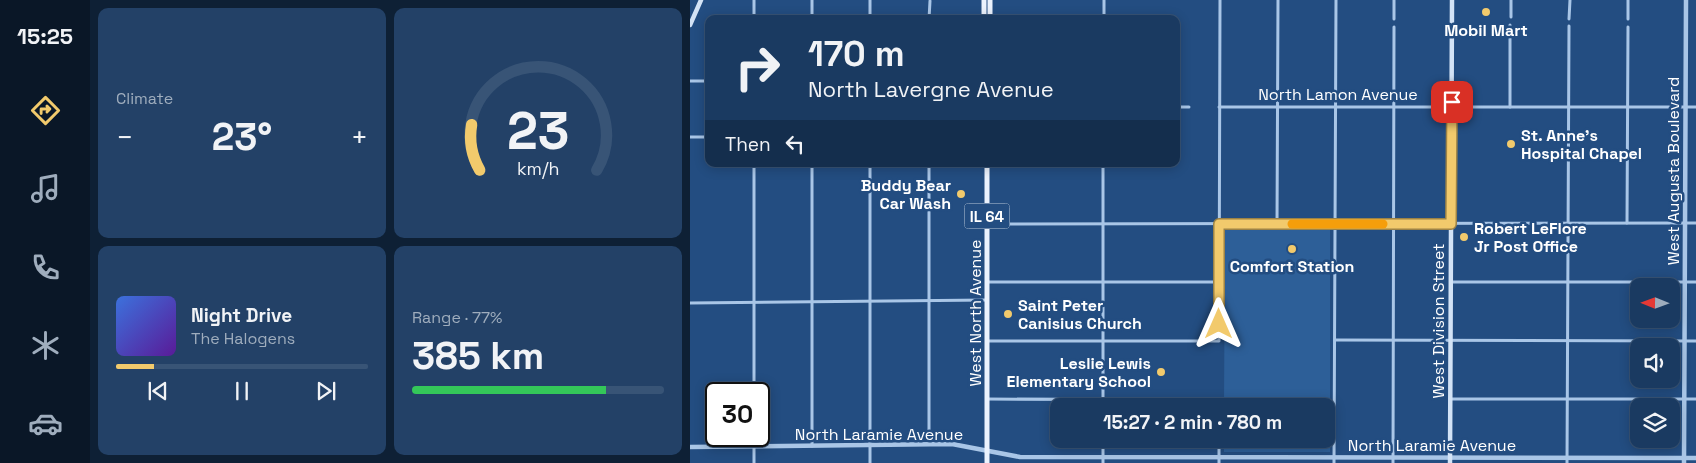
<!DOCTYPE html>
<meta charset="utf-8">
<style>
body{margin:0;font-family:"Space Grotesk",sans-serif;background:#234167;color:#f1f3f6;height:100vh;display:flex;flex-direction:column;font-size:19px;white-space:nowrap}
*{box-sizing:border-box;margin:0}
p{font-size:16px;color:#9fadbd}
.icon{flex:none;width:28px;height:28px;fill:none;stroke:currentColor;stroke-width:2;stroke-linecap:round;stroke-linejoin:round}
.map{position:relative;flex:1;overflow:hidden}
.side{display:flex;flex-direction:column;gap:8px;padding:8px;background:#0e2035;width:600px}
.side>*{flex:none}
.top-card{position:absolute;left:15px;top:15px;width:475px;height:152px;border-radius:10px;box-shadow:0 2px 12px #0003,0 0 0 1px #385476;background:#1a3a61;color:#f1f3f6;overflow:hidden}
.needle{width:32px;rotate:271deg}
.buttons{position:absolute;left:940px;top:278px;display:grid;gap:10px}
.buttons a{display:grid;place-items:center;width:50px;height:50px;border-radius:10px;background:#1a3a61;box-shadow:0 2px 12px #0003,0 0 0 1px #385476;font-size:25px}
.speed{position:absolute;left:15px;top:382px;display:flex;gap:10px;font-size:25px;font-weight:700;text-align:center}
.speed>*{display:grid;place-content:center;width:65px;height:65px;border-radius:50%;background:#1a3a61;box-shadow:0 2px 12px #0003,0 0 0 1px #385476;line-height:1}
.speed .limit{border:2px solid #111;border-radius:8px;background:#fff;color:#111}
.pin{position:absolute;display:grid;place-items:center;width:42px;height:42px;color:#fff;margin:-21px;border-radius:10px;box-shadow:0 2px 8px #0006}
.me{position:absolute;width:55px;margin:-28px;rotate:0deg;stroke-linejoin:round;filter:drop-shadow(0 0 4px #0008)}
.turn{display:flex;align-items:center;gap:18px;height:105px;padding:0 20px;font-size:22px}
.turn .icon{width:65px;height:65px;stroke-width:2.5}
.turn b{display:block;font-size:35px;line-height:42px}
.then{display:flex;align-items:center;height:48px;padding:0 20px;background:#0003;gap:10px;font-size:19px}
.big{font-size:38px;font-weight:800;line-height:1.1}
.side .widget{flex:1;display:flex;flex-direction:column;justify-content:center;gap:8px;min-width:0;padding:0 18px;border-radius:10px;background:#234167}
.side .dial{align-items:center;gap:0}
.dial svg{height:130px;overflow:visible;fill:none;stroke:#385476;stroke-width:7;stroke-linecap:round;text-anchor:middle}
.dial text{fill:#f1f3f6;stroke:none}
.song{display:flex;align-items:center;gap:15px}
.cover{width:60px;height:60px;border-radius:8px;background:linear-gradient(135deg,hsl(220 70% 55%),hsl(270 70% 35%))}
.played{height:5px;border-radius:2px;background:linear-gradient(90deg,#f2ca6c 15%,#385476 15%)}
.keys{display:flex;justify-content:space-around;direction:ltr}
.heat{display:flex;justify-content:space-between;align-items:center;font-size:28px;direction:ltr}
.charge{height:8px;border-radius:4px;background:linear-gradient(90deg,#34c759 77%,#385476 0)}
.side .tiles{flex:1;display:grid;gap:8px;grid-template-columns:repeat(2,1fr)}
.trip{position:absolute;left:360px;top:398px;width:285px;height:50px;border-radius:10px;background:#1a3a61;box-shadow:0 2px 12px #0003,0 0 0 1px #385476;font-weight:800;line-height:50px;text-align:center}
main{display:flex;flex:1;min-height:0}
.tabs{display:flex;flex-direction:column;width:90px;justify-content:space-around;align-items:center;background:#0a1727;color:#9fadbd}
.tabs .icon{width:35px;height:35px}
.tabs .active{color:#f2ca6c}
.tabs b{font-size:22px;color:#f1f3f6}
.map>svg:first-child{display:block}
.green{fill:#2d5f98}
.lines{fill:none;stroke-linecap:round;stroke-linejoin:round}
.minor{stroke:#a9c6e7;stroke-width:3}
.tertiary{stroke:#a9c6e7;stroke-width:4.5}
.secondary{stroke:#d3e3f6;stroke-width:4.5}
.primary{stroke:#ebf2fd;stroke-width:5}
.route-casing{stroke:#9d8346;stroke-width:12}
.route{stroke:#f2ca6c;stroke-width:9}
.slow{stroke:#f59e0b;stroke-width:9}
.poi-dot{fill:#f2ca6c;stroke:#234d81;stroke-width:2}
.labels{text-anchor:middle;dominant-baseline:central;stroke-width:5;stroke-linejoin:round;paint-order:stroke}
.shield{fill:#234d81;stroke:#bdcad9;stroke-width:1}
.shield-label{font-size:15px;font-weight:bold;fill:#fff}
.poi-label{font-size:16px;font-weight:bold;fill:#fff;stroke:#234d81;text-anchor:start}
.street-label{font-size:16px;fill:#fff;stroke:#234d81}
</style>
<main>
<nav class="tabs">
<b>15:25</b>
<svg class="icon active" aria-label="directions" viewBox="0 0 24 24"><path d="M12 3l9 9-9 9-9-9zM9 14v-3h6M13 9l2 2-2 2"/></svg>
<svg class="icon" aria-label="music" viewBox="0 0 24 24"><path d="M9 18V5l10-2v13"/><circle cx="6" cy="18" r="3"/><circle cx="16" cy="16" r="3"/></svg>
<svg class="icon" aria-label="phone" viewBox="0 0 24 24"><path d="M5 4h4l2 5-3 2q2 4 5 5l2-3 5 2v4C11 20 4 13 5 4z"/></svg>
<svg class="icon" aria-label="climate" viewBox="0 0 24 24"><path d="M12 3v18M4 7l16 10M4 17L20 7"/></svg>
<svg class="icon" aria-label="car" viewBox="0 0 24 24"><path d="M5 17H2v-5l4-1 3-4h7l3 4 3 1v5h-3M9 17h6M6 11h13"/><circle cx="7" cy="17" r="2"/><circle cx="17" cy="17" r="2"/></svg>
</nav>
<section class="side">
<div class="tiles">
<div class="widget"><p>Climate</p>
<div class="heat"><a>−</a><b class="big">23°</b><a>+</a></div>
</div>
<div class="widget dial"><svg viewBox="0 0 100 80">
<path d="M14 69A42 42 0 1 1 86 69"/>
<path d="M14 69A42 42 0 0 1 9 41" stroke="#f2ca6c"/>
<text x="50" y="56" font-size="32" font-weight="700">23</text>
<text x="50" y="72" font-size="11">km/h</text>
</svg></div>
<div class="widget">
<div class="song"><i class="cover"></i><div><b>Night Drive</b><p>The Halogens</p></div></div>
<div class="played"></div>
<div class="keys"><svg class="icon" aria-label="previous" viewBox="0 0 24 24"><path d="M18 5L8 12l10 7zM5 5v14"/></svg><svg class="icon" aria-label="pause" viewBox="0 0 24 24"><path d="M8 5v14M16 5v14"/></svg><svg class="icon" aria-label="next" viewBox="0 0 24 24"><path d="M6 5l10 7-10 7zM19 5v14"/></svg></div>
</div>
<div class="widget"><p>Range · 77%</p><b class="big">385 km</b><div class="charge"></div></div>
</div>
</section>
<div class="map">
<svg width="1006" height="463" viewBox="0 0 1006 463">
<rect width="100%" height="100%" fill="#234d81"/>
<polygon class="green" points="535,229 640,229 640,452 534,452 534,439 636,439 636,406 534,406"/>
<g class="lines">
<g class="minor">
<polyline points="64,0 64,19"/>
<polyline points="122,0 122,19"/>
<polyline points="821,17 821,0"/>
<polyline points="180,19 180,0"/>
<polyline points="239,19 240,1"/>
<polyline points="414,19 414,0"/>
<polyline points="704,19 704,0"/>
<polyline points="879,19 880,0"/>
<polyline points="938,19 938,0"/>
<polyline points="0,81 19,81"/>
<polyline points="486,107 499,107"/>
<polyline points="529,107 1006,107"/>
<polyline points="820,107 820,25"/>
<polyline points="0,137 19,137"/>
<polyline points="64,164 64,394"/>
<polyline points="180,164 180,463"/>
<polyline points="239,164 239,444"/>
<polyline points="937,223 938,27"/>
<polyline points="297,224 1006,223"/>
<polyline points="587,224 588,0"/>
<polyline points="297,282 529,282"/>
<polyline points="761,282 1006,282"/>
<polyline points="0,303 297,300"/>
<polyline points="645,340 1006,341"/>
<polyline points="297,341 529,341 530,0"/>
<polyline points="297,399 529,400 529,406"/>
<polyline points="760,399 1006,399"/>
<polyline points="413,406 413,164"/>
<polyline points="122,446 122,164"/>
<polyline points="64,463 64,436"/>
<polyline points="413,463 413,439"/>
<polyline points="529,463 529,439"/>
<polyline points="644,463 646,0"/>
<polyline points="703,463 704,27"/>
<polyline points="877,463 879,26"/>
</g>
<g class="tertiary">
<polyline points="0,447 262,444 330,457 1006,458"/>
<polyline points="994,463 996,0"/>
</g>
<g class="secondary">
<polyline points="0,25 11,0"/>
<polyline points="760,463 762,0"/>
</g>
<g class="primary">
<polyline points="294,19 294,0"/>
<polyline points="300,19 300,0"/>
<polyline points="297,463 297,164"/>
</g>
</g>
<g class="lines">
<g class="route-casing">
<polyline id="route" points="529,324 529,224 761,224 762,102"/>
</g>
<use href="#route" class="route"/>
<polyline class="slow" points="602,224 693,224"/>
</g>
<g class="poi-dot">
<circle cx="796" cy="12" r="5"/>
<circle cx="821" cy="144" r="5"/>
<circle cx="271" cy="194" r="5"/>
<circle cx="774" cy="237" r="5"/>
<circle cx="602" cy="249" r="5"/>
<circle cx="318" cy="314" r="5"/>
<circle cx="471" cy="372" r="5"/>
</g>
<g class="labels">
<rect class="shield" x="274.5" y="203.5" width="45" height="25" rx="4"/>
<g class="shield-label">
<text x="297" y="216">IL 64</text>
</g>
<g class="poi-label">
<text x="796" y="30" text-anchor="middle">Mobil Mart</text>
<text x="831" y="135">St. Anne’s<tspan x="831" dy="18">Hospital Chapel</tspan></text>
<text x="261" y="185" text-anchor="end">Buddy Bear<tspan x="261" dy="18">Car Wash</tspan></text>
<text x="784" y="228">Robert LeFlore<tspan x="784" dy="18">Jr Post Office</tspan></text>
<text x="602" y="266" text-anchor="middle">Comfort Station</text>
<text x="328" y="305">Saint Peter<tspan x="328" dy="18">Canisius Church</tspan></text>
<text x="461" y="363" text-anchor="end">Leslie Lewis<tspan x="461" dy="18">Elementary School</tspan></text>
</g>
<g class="street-label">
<text x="648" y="94">North Lamon Avenue</text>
<text transform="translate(983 171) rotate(-90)">West Augusta Boulevard</text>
<text transform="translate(285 313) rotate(-90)">West North Avenue</text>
<text transform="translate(748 321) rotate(-90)">West Division Street</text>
<text x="189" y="434">North Laramie Avenue</text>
<text x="742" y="445">North Laramie Avenue</text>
</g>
</g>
</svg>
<div class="buttons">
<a><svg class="needle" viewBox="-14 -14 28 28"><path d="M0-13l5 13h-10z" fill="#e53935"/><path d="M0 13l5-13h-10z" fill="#9fadbd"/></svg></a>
<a><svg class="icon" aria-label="sound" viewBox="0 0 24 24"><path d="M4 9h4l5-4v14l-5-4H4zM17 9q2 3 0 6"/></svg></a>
<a><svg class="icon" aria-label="layers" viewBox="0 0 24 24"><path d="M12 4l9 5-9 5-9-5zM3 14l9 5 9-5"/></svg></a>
</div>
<div class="speed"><div class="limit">30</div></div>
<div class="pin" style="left:762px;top:102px;background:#d93025"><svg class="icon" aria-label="arrive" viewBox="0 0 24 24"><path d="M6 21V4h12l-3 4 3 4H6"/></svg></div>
<svg class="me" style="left:529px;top:324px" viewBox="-20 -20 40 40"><path d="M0-17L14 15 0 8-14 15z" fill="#f2ca6c" stroke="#fff" stroke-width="4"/></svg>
<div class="trip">15:27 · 2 min · 780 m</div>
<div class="top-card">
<div class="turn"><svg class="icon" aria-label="right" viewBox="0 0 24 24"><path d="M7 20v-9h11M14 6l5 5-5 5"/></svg><div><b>170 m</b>North Lavergne Avenue</div></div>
<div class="then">Then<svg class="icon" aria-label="left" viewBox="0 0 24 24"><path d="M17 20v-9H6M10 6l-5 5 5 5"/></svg></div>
</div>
</div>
</main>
